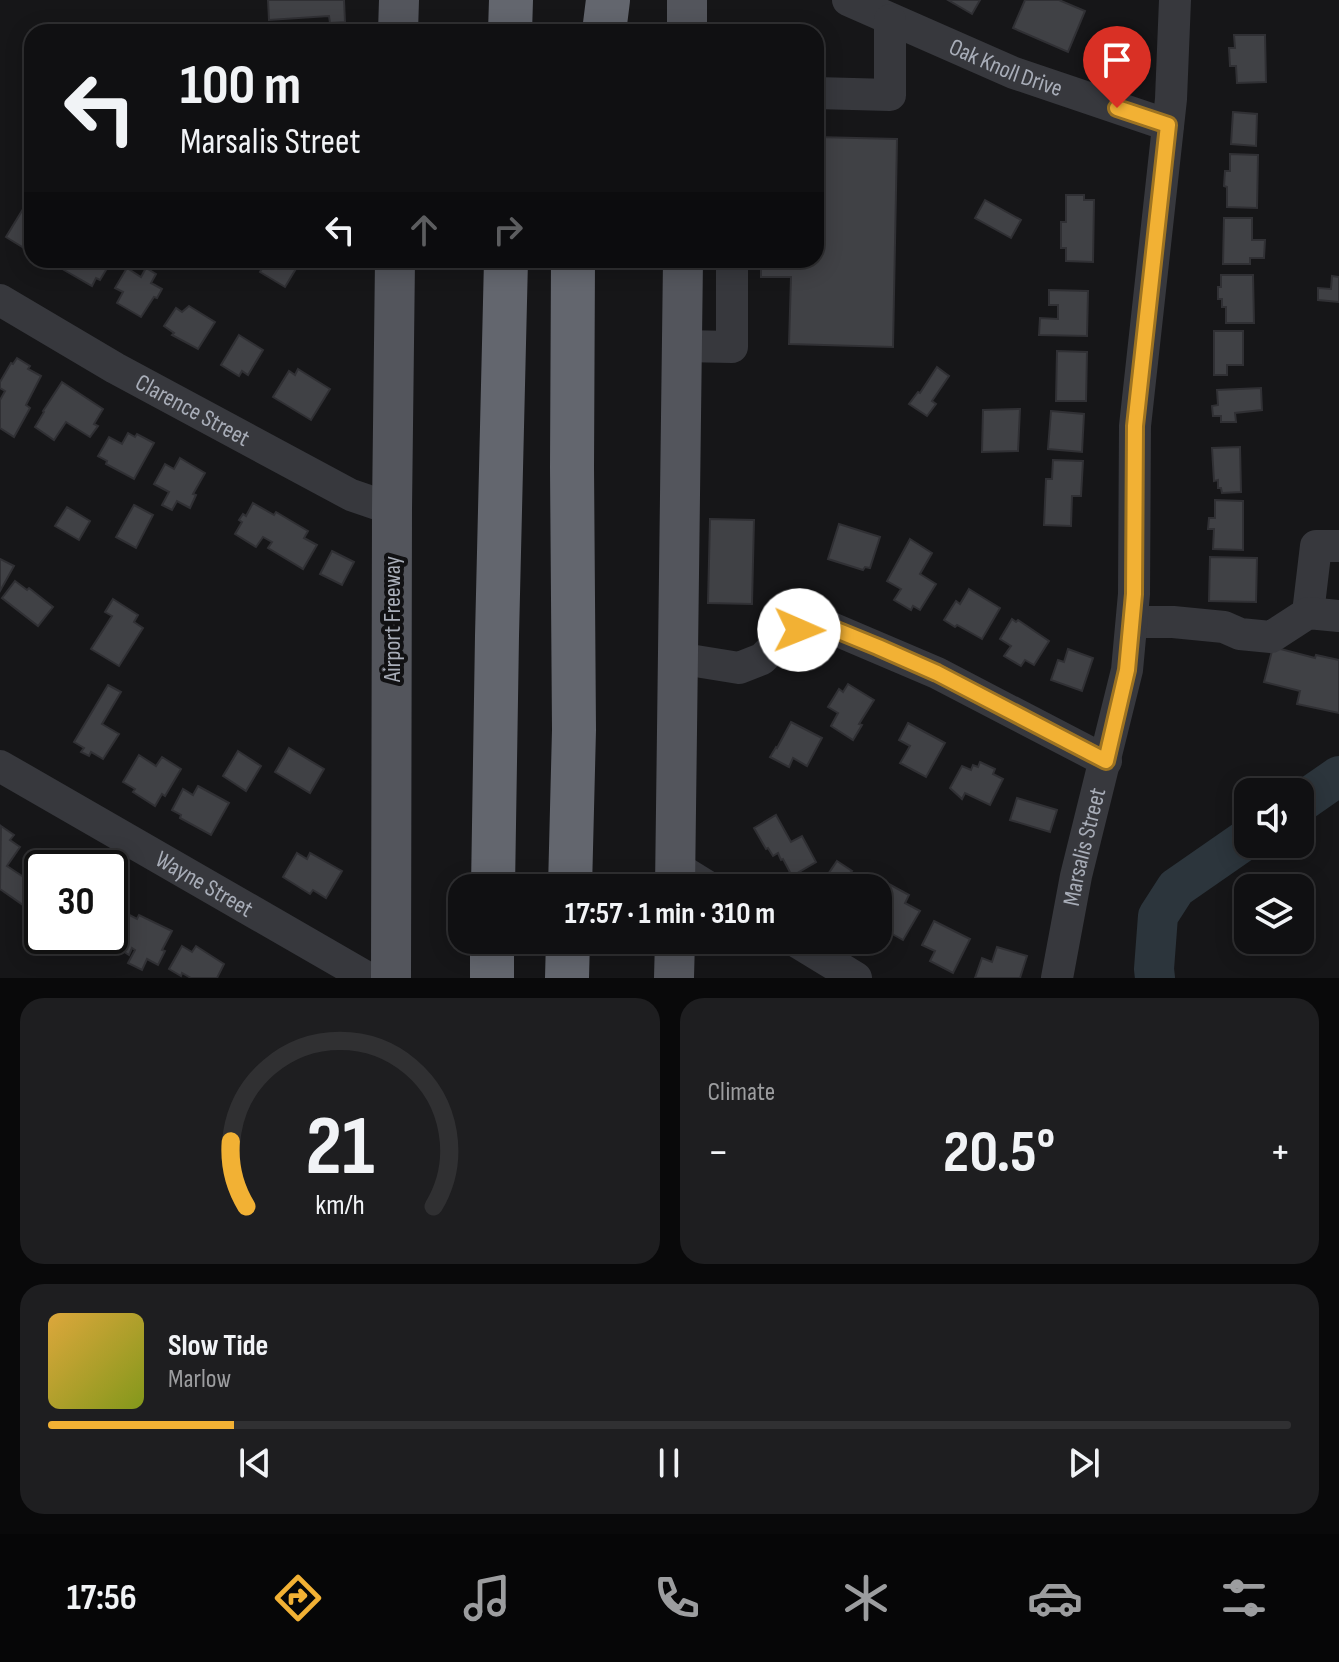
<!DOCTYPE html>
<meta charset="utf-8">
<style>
body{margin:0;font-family:"Sofia Sans Condensed",sans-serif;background:#1e1e20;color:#f1f3f6;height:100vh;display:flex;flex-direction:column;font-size:30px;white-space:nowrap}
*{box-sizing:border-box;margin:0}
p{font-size:26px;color:#9c9d9f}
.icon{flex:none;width:44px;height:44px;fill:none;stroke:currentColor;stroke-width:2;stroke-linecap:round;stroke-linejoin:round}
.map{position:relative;height:978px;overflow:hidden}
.side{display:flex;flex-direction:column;gap:20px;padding:20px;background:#09090a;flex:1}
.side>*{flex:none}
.top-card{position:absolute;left:24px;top:24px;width:800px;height:244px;border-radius:24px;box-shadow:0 4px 20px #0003,0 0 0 2px #303032;background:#101012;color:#f1f3f6;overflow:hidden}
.buttons{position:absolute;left:1234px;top:778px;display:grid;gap:16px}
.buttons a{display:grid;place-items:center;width:80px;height:80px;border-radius:16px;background:#101012;box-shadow:0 4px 20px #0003,0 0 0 2px #303032;font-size:40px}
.speed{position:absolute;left:24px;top:850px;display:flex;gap:16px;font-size:40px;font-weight:700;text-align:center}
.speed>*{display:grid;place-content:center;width:104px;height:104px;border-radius:50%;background:#101012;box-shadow:0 4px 20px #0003,0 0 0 2px #303032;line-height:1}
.speed .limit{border:4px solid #111;border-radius:12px;background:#fff;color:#111}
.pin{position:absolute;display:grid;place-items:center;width:68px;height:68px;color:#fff;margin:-82px -34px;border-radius:50% 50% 50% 0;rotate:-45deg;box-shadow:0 0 8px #0007}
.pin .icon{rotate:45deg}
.me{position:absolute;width:88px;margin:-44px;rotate:91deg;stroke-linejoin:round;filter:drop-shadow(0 0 6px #0008)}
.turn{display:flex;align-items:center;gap:28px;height:168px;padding:0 24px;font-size:36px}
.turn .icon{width:104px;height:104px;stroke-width:2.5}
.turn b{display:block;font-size:56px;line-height:68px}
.lanes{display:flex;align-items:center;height:76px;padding:0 24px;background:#0003;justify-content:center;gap:40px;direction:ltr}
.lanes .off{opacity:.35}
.big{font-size:60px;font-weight:700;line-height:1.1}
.side .tile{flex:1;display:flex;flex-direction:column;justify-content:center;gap:12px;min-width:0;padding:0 28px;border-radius:24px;background:#1e1e20}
.side .dial{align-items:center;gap:0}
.dial svg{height:208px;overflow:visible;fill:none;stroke:#303032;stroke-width:7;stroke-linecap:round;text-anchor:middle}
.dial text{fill:#f1f3f6;stroke:none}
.song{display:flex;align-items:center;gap:24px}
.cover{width:96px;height:96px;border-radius:12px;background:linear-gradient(135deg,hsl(40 70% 55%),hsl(70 70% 35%))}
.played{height:8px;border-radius:4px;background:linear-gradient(90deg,#f2b134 15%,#303032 15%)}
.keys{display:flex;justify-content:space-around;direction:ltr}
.heat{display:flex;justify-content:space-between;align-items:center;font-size:44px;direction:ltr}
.side .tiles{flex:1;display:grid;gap:20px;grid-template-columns:1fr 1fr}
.tile:last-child{grid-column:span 2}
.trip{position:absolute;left:448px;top:874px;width:444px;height:80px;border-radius:24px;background:#101012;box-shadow:0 4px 20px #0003,0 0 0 2px #303032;font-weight:700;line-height:80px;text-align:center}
.dock{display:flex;height:128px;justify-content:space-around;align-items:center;background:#060607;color:#9c9d9f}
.dock .icon{width:56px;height:56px}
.dock .on{color:#f2b134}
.dock b{font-size:36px;color:#f1f3f6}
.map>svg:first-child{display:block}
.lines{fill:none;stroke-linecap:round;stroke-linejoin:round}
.river{stroke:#2c353c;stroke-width:40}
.building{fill:#404145;stroke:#303034;stroke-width:2}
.minor{stroke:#37383d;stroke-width:32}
.major{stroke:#53555c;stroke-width:40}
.highway{stroke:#63666e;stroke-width:44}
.route-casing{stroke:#9d7322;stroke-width:20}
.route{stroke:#f2b134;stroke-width:14}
.labels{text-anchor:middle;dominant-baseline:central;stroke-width:8;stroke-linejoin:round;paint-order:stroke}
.street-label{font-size:24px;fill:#a8adb8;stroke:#111113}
</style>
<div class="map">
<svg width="1339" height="978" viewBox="0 0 1339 978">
<rect width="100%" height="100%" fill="#161618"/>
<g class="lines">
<g class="river">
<polyline points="1300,803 1339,776"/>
<polyline points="1155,978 1154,969 1158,916 1176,888 1248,838"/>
</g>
</g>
<g class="building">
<polygon points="268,0 344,0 345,22 330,23 329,16 269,20"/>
<polygon points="948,0 980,0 972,14"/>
<polygon points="1025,0 1059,0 1085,11 1068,52 1013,28"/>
<polygon points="1234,35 1265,35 1266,82 1237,83 1236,66 1230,66 1229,48 1235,48"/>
<polygon points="1233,112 1257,114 1256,146 1231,144"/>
<polygon points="816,137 897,139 893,347 789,344 791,277 761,277 761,260 816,260"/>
<polygon points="1230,154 1258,155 1257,208 1227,207 1227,187 1224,186 1225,171 1230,171"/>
<polygon points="1066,195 1084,195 1084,200 1094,200 1093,262 1066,261 1066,248 1061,248 1061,222 1066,222"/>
<polygon points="31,196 32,196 32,253 6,237"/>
<polygon points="985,200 1021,220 1011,238 975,218"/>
<polygon points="1224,218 1252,218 1252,240 1265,240 1264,258 1250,258 1250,264 1223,264"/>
<polygon points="70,260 112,260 100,280 96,278 92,286 64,270"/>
<polygon points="267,260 285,260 297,267 285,287 260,272"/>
<polygon points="127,268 141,277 146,268 156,274 151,283 162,289 157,298 154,297 141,317 117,303 123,292 115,288"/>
<polygon points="1221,275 1253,275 1254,323 1226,323 1226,307 1222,307 1222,299 1218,299 1218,287 1221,287"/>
<polygon points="1332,276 1339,277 1339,302 1318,300 1318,288 1331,289"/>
<polygon points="1049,290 1088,291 1087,336 1039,335 1040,318 1058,319 1058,305 1049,305"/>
<polygon points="189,306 215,322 198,349 172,335 174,333 164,326 176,308 182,312"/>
<polygon points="1214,331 1243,331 1243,365 1227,365 1227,375 1214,375"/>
<polygon points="239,335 263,350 248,375 242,371 239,376 221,365"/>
<polygon points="1057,351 1087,352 1086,401 1056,401"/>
<polygon points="17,358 30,366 28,369 41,376 26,405 30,408 14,437 0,428 0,400 5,391 0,388 0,382 11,363 13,364"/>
<polygon points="937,367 949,376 932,401 936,404 927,416 909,404 918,392 920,393"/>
<polygon points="298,369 330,389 311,420 273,397 289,371 295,375"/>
<polygon points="62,382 103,409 94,424 98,426 90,437 66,422 54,440 35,427 44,412 43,411"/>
<polygon points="1261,388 1262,410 1235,413 1236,422 1221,422 1221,416 1213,416 1212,406 1218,405 1217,390"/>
<polygon points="1020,409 1018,451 982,452 983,410"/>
<polygon points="1051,411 1084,414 1082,452 1048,449"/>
<polygon points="128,433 135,437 137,434 154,443 134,479 106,464 107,461 98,456 109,437 122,444"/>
<polygon points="1240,447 1241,492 1222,493 1221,488 1218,488 1218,480 1214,481 1212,448"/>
<polygon points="180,458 205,473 193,494 196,495 190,508 177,501 172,510 162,505 169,492 154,484 165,464 174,469"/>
<polygon points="1053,460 1083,461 1081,496 1072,496 1071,526 1044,525 1046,479 1052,479"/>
<polygon points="1215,500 1243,501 1243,550 1213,549 1214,529 1208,529 1209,518 1215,518"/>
<polygon points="253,503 274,515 276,512 308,531 304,538 317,545 303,569 268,548 272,542 263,537 256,547 235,534 242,522 239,520 243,514 246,516"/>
<polygon points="134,505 153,515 136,548 116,537"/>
<polygon points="67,507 90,521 79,540 55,526"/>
<polygon points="710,519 754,520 752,604 708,603"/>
<polygon points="839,524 880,537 870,568 865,567 863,570 828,559"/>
<polygon points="910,539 932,553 920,574 936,584 920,610 913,606 911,610 894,600 901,589 887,581"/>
<polygon points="332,551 354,562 342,585 320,574"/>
<polygon points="1210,557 1257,558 1256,602 1209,601"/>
<polygon points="0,559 14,566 0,591"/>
<polygon points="15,581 27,590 29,588 53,607 38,626 2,598"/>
<polygon points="969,589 1000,608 982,639 957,625 955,627 944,620 956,601 960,604"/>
<polygon points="113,599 138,615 134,622 143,628 119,666 91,649 112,616 105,612"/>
<polygon points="1012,619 1016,622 1018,620 1049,641 1034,665 1025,660 1021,666 1004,656 1011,646 1000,639"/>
<polygon points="1273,647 1315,658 1316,655 1339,660 1339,713 1297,704 1300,691 1264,682"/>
<polygon points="1068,649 1093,658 1082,691 1051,680 1058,660 1064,662"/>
<polygon points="848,684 874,700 859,724 862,725 853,740 831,726 838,713 828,707 839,689 843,692"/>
<polygon points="108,685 121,692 102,724 119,734 103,759 91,752 89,756 81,752 84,748 74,742"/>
<polygon points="791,722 822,738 807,766 793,758 789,767 770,757 776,747 777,748"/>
<polygon points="908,723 945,743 926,777 900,763 910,746 899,740"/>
<polygon points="289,748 324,769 310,793 275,772"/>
<polygon points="238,751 261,766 246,791 223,776"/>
<polygon points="139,755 156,766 162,757 181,769 165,796 162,794 155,806 133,792 135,789 123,782"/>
<polygon points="980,762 995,769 993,774 1003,779 990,805 965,793 962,799 950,788 962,766 971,770 973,765 978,767"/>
<polygon points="198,786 229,803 211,835 180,818 181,815 172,810 183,789 193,795"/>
<polygon points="1017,798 1057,810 1050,832 1010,820"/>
<polygon points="776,815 791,842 802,836 816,862 792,876 783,859 781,860 778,853 773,856 768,848 766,849 754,828"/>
<polygon points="1,826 14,835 10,840 20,847 7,866 37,886 23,905 0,889"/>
<polygon points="297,853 307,859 310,853 342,871 326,898 313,890 310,894 283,877"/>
<polygon points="837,861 852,871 850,873 871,888 814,888 819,881 822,883"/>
<polygon points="887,883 909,895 905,903 920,911 903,940 878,926 878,898"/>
<polygon points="116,908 137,919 139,915 172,931 162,950 165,951 158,965 147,959 142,970 128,963 135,950 132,948 129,955 120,949 125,940 110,932 110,918"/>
<polygon points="934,921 970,939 953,973 930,961 935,951 922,945"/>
<polygon points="182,946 192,952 196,946 224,964 217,978 191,978 182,973 181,976 169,969"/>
<polygon points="997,947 1027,956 1020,978 975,978 982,958 992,962"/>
</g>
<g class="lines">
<g class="minor">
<path id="s1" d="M848,0L1014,73L1168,125"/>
<polyline points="816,93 890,95 890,20"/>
<path id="s2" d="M0,300L115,368L351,495L392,509"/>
<polyline points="682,346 732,347 732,260"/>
<polyline points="1308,613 1316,546 1339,546"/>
<polyline points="1132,622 1173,622 1224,627 1240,634 1271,637 1308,613 1339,616"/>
<polyline points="677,658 739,668 762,659 783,638 799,630 829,627 937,673 1106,761"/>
<path id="s3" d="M0,766L368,978"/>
<polyline points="676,867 710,888"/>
<polyline points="794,940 856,978"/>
<path id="s4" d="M1057,978L1076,876L1127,670L1134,594L1135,426L1171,99L1175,0"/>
</g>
<g class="major">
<polyline points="398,32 399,0"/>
<polyline points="687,32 687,0"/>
<polyline points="675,888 683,260"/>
<polyline points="391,978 392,509 395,260"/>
<polyline points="674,978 675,940"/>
</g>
<g class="highway">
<polyline points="510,32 511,0"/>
<polyline points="604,32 608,0"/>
<polyline points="493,888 497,636 506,260"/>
<polyline points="570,888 574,730 572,467 573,260"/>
<polyline points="492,978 492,940"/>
<polyline points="567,978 568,940"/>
</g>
</g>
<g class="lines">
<g class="route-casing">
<polyline id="route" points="799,630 829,627 878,647 937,673 1106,761 1127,670 1134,594 1135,426 1168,125 1117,108"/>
</g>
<use href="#route" class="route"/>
</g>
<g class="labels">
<g class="street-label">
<text stroke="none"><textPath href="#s1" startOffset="172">Oak Knoll Drive</textPath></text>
<text stroke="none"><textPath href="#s2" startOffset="222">Clarence Street</textPath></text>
<text transform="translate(392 619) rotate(-90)">Airport Freeway</text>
<text stroke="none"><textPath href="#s4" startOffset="134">Marsalis Street</textPath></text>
<text stroke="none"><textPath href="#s3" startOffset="236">Wayne Street</textPath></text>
</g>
</g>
</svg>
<div class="buttons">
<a><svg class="icon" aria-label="sound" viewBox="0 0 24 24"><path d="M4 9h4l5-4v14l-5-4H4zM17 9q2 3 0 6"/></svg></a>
<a><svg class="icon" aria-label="layers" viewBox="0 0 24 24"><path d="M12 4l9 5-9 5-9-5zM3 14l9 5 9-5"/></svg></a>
</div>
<div class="speed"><div class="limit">30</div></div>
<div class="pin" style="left:1117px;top:108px;background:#d93025"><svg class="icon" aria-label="arrive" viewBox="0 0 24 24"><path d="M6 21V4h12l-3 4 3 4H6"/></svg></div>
<svg class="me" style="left:799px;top:630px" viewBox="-20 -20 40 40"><circle r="19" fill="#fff"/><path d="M0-13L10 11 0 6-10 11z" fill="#f2b134"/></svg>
<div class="trip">17:57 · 1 min · 310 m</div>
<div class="top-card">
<div class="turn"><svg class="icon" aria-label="left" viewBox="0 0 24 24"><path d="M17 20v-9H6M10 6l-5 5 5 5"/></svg><div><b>100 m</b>Marsalis Street</div></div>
<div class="lanes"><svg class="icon" aria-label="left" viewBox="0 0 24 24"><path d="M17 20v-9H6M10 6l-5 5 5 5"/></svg><svg class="icon off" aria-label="ahead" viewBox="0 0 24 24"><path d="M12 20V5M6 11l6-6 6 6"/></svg><svg class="icon off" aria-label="right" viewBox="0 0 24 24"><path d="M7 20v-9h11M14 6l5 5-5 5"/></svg></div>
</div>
</div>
<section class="side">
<div class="tiles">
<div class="tile dial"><svg viewBox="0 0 100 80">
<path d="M14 69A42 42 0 1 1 86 69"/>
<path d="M14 69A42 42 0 0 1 8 44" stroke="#f2b134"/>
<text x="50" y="56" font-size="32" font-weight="700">21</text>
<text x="50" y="72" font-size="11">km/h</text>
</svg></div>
<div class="tile"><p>Climate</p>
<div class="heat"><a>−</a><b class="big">20.5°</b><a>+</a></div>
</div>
<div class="tile">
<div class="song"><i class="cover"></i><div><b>Slow Tide</b><p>Marlow</p></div></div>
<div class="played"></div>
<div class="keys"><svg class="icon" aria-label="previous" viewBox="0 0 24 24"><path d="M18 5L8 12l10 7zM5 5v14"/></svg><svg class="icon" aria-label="pause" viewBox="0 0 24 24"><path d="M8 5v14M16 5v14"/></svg><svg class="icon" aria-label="next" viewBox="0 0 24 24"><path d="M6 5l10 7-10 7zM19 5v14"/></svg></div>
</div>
</div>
</section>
<nav class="dock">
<b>17:56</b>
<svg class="icon on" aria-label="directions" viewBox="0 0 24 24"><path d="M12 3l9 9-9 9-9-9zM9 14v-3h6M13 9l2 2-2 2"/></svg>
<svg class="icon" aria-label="music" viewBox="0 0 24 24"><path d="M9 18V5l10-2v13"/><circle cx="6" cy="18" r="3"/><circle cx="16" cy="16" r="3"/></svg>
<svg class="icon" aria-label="phone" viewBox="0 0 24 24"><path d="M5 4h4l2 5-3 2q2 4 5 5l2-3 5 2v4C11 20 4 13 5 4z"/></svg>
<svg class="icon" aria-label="climate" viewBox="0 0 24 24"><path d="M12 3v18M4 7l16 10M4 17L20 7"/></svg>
<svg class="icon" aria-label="car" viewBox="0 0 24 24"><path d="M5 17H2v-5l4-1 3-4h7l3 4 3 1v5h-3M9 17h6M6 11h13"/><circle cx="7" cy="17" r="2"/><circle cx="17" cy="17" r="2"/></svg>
<svg class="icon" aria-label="filters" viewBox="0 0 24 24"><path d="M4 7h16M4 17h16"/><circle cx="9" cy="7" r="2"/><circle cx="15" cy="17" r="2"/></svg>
</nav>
